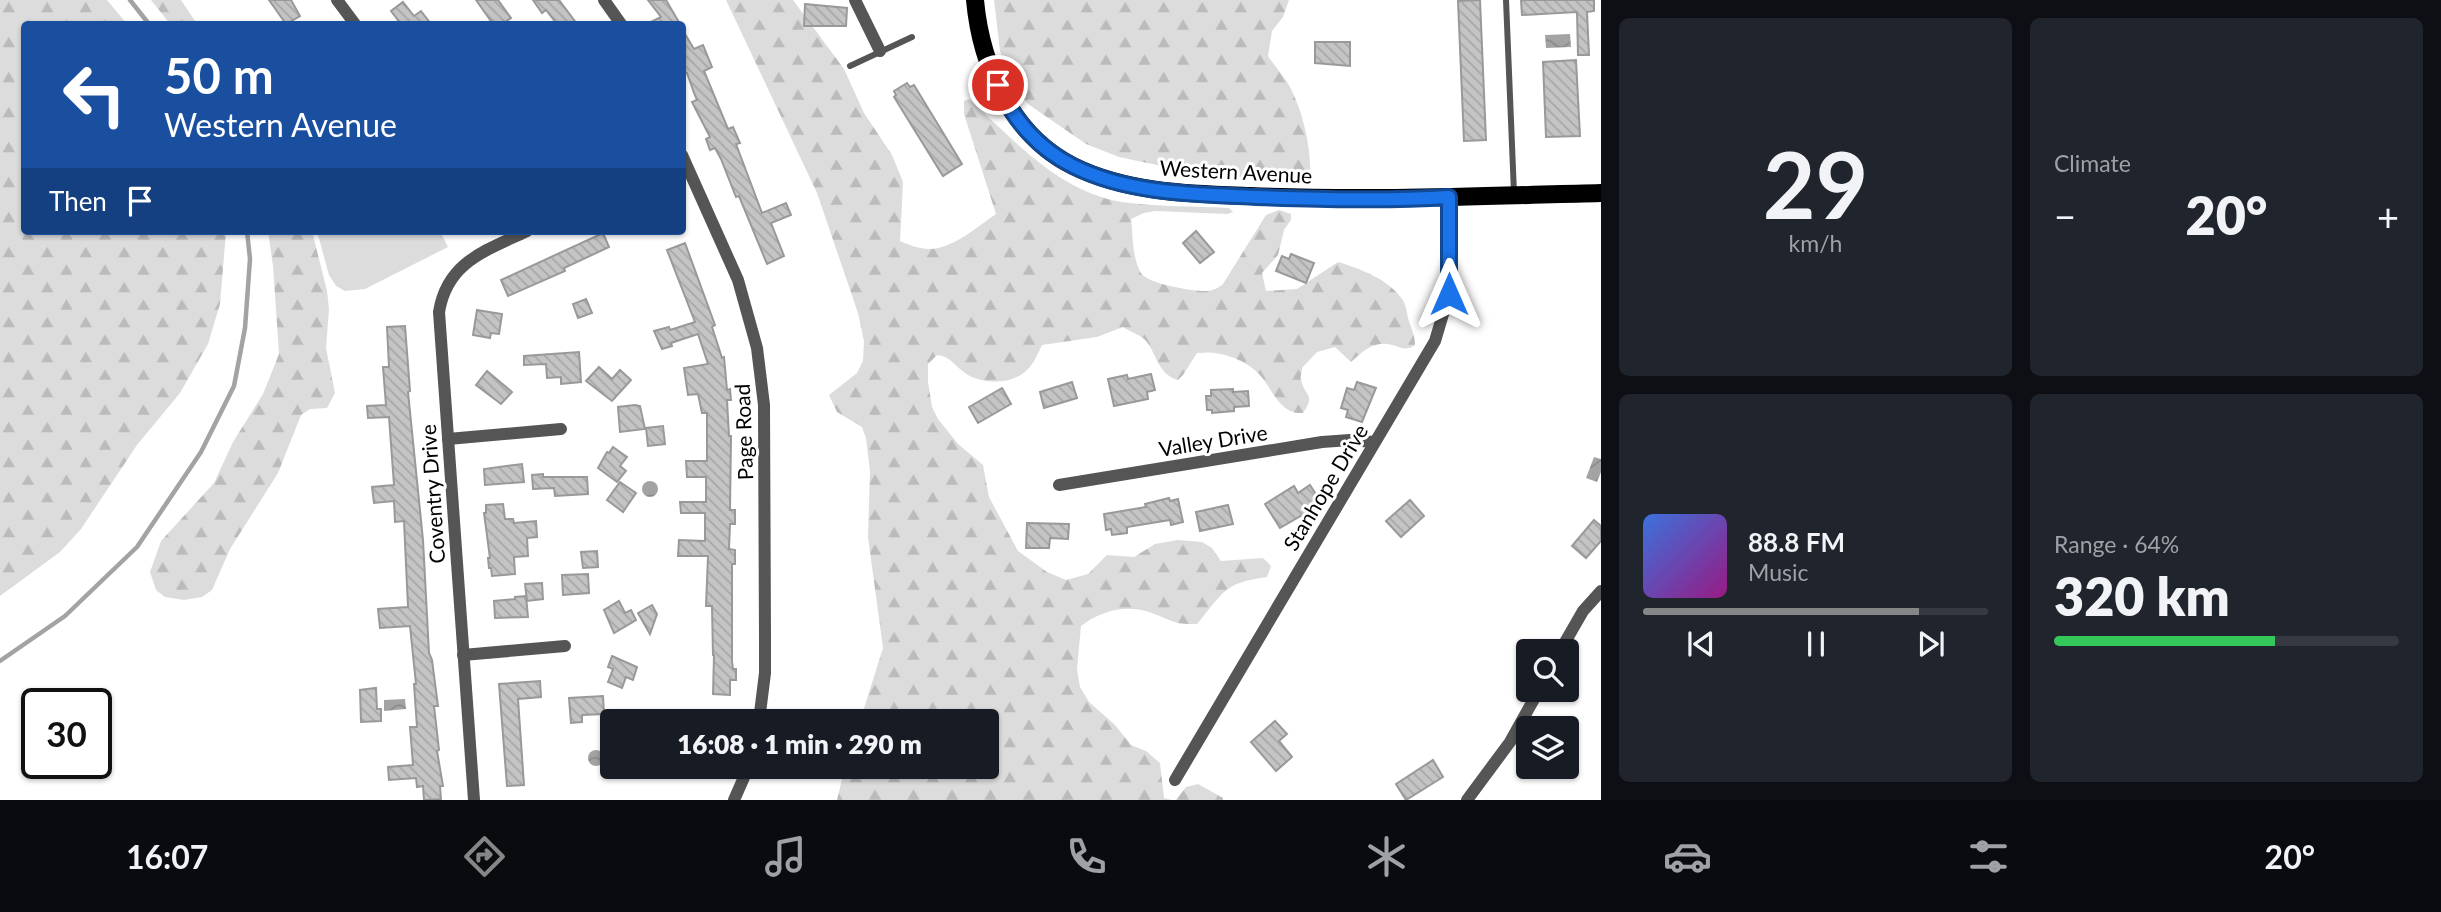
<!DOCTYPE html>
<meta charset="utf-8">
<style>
body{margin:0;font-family:Lato,sans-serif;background:#20242c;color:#f1f3f6;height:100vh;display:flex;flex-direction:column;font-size:26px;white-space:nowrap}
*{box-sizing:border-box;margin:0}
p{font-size:23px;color:#9ea1a6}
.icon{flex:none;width:38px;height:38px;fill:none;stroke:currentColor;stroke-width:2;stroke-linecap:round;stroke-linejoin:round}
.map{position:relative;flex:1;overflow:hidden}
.panel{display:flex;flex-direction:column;gap:18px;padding:18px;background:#0d0f14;width:840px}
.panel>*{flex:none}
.top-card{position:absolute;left:21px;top:21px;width:665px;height:214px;border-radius:7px;box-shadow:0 2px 5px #0004;background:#1a4fa0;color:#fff;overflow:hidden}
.tools{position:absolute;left:1516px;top:639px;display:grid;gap:14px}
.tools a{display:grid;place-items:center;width:63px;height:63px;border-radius:7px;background:#171b24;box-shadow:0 2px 5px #0004;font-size:35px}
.speed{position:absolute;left:21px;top:688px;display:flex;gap:14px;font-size:35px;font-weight:700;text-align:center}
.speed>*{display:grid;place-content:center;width:91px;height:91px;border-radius:50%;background:#171b24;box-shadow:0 2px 5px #0004;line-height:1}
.speed .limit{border:4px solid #111;border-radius:10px;background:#fff;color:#111}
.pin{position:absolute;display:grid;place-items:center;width:60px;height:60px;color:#fff;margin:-30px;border:4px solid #fff;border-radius:50%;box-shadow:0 2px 7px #0007}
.me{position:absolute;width:77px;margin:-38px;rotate:0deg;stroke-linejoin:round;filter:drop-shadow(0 0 5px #0008)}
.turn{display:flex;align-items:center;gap:24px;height:147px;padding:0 28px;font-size:32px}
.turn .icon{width:91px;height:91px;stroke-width:2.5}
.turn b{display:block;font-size:49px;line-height:60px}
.then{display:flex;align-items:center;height:66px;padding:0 28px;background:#0003;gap:14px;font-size:26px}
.big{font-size:52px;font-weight:800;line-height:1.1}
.panel .tile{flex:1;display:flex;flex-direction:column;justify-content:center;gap:10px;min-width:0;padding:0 24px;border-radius:10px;background:#20242c}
.panel .dial{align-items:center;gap:0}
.dial b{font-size:91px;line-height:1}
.song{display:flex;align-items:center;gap:21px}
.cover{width:84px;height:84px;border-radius:10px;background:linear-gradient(135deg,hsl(220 70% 55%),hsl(310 70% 35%))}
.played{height:7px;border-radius:4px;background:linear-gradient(90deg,#858687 80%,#363941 80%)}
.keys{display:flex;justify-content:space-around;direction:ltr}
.heat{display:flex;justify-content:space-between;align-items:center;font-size:38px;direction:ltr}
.charge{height:10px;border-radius:5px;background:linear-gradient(90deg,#34c759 64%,#363941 0)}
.panel .tiles{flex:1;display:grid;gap:18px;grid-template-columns:repeat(2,1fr)}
.trip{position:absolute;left:600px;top:709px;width:399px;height:70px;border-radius:7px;background:#171b24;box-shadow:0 2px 5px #0004;font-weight:800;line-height:70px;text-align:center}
.dock{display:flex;height:112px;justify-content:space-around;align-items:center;background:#090b0e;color:#9ea1a6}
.dock .icon{width:49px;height:49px}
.dock .on{color:#858687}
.dock b{font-size:32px;color:#f1f3f6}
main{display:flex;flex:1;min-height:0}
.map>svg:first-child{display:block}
.green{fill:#dcdcdc}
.forest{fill:url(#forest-firs)}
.water{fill:url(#water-waves)}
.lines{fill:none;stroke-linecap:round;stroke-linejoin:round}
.stream{stroke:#a3a3a3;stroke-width:4.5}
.building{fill:url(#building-back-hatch);stroke:#999;stroke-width:2}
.service{stroke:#555;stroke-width:6}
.minor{stroke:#555;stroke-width:12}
.primary{stroke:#000;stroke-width:18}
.route-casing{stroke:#114b97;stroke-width:18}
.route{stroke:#1a73e8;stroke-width:12}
.labels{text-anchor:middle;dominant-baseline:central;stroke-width:6;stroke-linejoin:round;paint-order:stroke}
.street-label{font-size:21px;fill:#000;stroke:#fff}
</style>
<main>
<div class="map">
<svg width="1601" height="800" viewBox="0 0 1601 800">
<defs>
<pattern id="forest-firs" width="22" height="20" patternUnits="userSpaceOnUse" patternTransform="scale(1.75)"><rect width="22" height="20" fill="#dcdcdc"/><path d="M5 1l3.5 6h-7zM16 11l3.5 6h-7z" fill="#bbb"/></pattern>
<pattern id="water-waves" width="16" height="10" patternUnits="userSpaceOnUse" patternTransform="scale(1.75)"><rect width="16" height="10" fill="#a3a3a3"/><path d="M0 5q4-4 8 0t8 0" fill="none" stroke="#8b8b8b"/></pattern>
<pattern id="building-back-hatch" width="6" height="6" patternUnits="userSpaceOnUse" patternTransform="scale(1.75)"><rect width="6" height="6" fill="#c4c4c4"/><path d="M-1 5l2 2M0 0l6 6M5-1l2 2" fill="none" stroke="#a7a7a7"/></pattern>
</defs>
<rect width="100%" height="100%" fill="#fff"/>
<polygon class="green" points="317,231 440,231 448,247 365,289 345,291 336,286 329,275"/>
<g class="forest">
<polygon points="0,0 107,0 127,24 24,24 24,231 226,232 220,304 208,344 180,393 137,445 81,529 60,552 0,596"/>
<polygon points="151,0 181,0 197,24 170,24"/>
<path d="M726,0H793L844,69L864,113L892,155L903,182L900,241C907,244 914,247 921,248C948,254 975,228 996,214L964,114V101L969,99C1014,140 1058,191 1122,202C1156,207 1194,206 1229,208L1233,212L1228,214L1155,211L1144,213L1131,219C1133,235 1132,258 1141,273C1147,284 1196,292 1208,291C1214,290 1218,288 1223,284L1266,215L1279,210L1291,214V220L1284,230L1278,255L1262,273L1266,291L1297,289L1338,262C1361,269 1391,280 1404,302C1406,307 1407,313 1408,318C1411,329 1415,334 1415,345C1404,353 1399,345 1387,344C1372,342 1361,353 1351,362L1335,347L1317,352L1302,368C1302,372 1300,376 1301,380C1305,397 1316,394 1303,413C1280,415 1272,388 1259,374C1244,358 1218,350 1197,353L1183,375L1178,380C1159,375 1157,356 1147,342C1142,335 1130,332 1123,327L1097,337L1042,345C1038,353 1034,363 1028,369C1013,385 982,385 965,373C955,366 950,356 937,355L928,364V382L932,407L938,419L958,444L983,465L989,497L1018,551L1047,572L1066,580L1088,574L1107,555L1134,557L1155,544L1178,540L1202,542L1212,548L1221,561L1263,558L1271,566L1267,577C1223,583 1224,592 1197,624C1171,625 1171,619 1149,612C1125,604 1100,611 1081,626L1077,669L1080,687L1089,702L1115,725L1131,745L1146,751L1160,763L1164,798L1172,800H837L845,767L987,766V721H860L883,648L868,537L870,471L866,438L862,427L837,412L829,395L857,373L863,361L864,341L858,313L817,193Z"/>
<path d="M994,0H1289L1283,17L1272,31L1268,56C1274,65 1281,73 1287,82C1302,106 1312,150 1310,177C1300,185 1292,180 1284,173L1254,177H1214L1119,157L1086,144L1028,104L1016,90L1000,51Z"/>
<polygon points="268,231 312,231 327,291 329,309 326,348 335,393 327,408 310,409 301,415 278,473 230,549 212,590 202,597 184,600 165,597 156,590 150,572 161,541 214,483 233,442 263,394 279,354 273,266"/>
<polygon points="1198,784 1223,798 1223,800 1176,800 1186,787"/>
</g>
<g class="water">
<polygon points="1570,34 1571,47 1546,48 1545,35"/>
<polygon points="1594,457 1601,459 1601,472 1597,482 1586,478"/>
<circle cx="650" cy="489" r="8"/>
<polygon points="405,699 406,709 384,711 384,700"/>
<circle cx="596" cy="758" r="8"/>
</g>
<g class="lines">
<g class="stream">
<polyline points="130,0 149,24"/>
<polyline points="0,661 65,616 137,547 201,452 234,386 245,328 250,259 247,231"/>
</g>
</g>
<g class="building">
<polygon points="269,0 291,0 300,16 286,24"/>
<polygon points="476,0 498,0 511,18 502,24 493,24"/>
<polygon points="533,0 559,0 577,24 557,24 546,10 542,13"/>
<polygon points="648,0 666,0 680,24 647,24 661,17"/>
<polygon points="1480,0 1486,140 1464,141 1458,1"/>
<polygon points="1521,0 1594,0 1594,11 1587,12 1589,55 1578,55 1577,12 1522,15"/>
<polygon points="403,2 414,16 421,11 431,24 401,24 391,11"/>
<polygon points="805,4 847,8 846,26 804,26"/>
<polygon points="682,29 694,49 703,45 712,67 704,71 728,129 733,127 740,143 736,144 762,213 786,203 791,215 771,223 784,256 767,264 739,196 736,197 721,159 715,148 710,150 706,139 710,137 692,102 697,100 694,93 687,73 682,75"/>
<polygon points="1315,42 1350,42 1350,66 1315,63"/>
<polygon points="1576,60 1580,136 1546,137 1543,62"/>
<polygon points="907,83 910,87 914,85 962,164 943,176 894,97 896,95 894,91"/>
<polygon points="1196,231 1214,252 1200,263 1183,243"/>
<polygon points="603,233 609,247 564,268 565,271 508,296 501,280"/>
<polygon points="685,243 715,325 712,327 722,358 724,357 727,390 730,389 731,400 727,400 729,436 731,436 730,510 735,510 735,524 730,524 729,549 735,550 735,564 732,564 732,661 733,669 736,669 736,680 730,680 730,695 713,694 714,655 713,655 712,606 706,606 708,556 678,556 679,540 705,541 705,513 681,513 680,502 706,502 706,477 687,477 686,461 707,461 707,413 702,413 698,394 688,395 684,368 708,364 698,334 671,343 672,346 662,349 654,331 669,327 670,330 695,322 667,250"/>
<polygon points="1291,254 1314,263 1306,283 1276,271 1282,256 1289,259"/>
<polygon points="586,299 592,313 578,318 573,304"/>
<polygon points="477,310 502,314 499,334 491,333 490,338 473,335"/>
<polygon points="405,326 410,391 408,392 423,540 429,653 432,660 438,706 434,706 439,750 437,751 443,786 440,786 441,799 427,800 424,800 423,786 417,787 416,778 389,780 388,767 413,765 410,727 417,727 414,684 416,684 410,626 380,628 378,609 408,607 404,521 395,522 394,501 374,503 372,487 394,485 389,417 368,418 367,406 386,405 383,367 389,367 387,327"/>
<polygon points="579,352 581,382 561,384 561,377 547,378 546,364 524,365 524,356"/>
<polygon points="599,367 612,379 620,370 631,380 612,401 586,381"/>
<polygon points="487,371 512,392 501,404 476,385"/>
<polygon points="1151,374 1155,390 1147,392 1148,399 1114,406 1108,379 1127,375 1128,379"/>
<polygon points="1072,382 1077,398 1044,408 1040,392"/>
<polygon points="1357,382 1376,388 1362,422 1346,417 1348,410 1341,408 1347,388 1354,390"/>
<polygon points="1002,388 1011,404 978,423 969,407"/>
<polygon points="1233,389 1233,392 1248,391 1249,406 1234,407 1234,411 1212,413 1212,410 1207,410 1206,396 1211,396 1211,390"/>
<polygon points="635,405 640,406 645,429 620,432 618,407"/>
<polygon points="663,426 665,444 648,446 646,428"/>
<polygon points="613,447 627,457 620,466 626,471 617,482 598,468 607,452 609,453"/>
<polygon points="522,464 524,482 485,485 484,469"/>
<polygon points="543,474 543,477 587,477 588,494 555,496 554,488 533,489 532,475"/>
<polygon points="620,482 636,493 623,512 607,500"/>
<polygon points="1310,485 1319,499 1307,506 1309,511 1280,528 1265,504 1294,486 1298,493"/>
<polygon points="1169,498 1170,501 1178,499 1183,522 1171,525 1170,520 1127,527 1127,533 1112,535 1111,529 1106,530 1104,514 1146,507 1145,504"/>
<polygon points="1410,500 1424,516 1401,537 1386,521"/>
<polygon points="503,504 505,519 513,519 514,523 536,521 537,537 527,538 528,556 514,557 515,574 492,576 491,568 489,568 488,558 490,558 484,513 486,513 486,505"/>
<polygon points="1228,505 1233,524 1200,531 1196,512"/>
<polygon points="1594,520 1601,526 1601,541 1586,558 1572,546"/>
<polygon points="1027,523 1069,524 1068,539 1050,538 1049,548 1026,548"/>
<polygon points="597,551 598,567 583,568 581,552"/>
<polygon points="588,574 589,593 563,595 562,575"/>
<polygon points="542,583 543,599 527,601 525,584"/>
<polygon points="526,596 528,617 495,618 494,601 515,599 515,597"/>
<polygon points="619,601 625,613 631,610 636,620 614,633 604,610"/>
<polygon points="652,605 657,614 650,634 638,613"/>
<polygon points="612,656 637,667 633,680 626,677 622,688 608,682 613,669 608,667"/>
<polygon points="540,681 541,697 518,699 524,785 507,786 499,684"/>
<polygon points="376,688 377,709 381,709 381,721 361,722 360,690"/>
<polygon points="603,696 604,714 582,715 582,722 571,723 569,698"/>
<polygon points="1275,721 1287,734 1279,741 1292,757 1276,771 1251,742"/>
<polygon points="1433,760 1443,777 1406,800 1396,784"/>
</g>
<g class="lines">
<g class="service">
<polyline points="1506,0 1514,193"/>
<polyline points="850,66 912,37"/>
</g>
<g class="minor">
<polyline points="337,0 355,24"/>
<polyline points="604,0 621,24"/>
<polyline points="855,0 880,51"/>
<polyline points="682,155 738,280 757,348 764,405 765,637 765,673 759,721"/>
<polyline points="448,439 561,429"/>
<polyline points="1059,485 1322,442 1350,440 1374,442"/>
<polyline points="1560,651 1583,611 1601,591"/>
<polyline points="463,655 565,646"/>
<polyline points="1175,780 1435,341 1449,294 1449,197"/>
<path d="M474,800L439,312C447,262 485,251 527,231"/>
<polyline points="734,800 749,766"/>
<polyline points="1467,800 1510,742 1539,690"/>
</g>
<path class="primary" d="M975,0C981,66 1012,136 1073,166C1128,193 1192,194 1250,196C1367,201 1484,196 1601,193"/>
</g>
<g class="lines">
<g class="route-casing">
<path id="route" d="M998,85C1013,120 1039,149 1073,166C1128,194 1196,194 1257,197C1321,199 1385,201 1449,197V294"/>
</g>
<use href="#route" class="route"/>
</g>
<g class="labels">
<g class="street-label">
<text transform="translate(1236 171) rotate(3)">Western Avenue</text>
<text transform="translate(743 432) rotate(-92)">Page Road</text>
<text transform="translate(1213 440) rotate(-9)">Valley Drive</text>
<text transform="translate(1325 487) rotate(-59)">Stanhope Drive</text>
<text transform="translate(432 494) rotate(-94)">Coventry Drive</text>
</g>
</g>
</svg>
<div class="tools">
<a><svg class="icon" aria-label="search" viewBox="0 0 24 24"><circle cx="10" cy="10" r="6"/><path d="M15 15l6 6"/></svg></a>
<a><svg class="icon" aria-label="layers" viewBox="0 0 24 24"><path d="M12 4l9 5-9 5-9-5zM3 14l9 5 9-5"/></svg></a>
</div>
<div class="speed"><div class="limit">30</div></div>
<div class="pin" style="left:998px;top:85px;background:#d93025"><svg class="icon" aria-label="arrive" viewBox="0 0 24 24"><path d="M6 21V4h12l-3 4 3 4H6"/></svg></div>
<svg class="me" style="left:1449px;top:294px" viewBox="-20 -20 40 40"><path d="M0-17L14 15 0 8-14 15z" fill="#1a73e8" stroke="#fff" stroke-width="4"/></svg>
<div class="trip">16:08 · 1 min · 290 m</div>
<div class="top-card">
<div class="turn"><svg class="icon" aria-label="left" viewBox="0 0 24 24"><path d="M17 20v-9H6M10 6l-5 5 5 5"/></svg><div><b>50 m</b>Western Avenue</div></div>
<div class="then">Then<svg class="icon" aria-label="arrive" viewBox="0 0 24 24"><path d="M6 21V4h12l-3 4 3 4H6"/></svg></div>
</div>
</div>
<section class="panel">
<div class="tiles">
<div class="tile dial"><b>29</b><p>km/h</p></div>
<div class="tile"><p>Climate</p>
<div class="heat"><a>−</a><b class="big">20°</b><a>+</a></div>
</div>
<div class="tile">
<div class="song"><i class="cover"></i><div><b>88.8 FM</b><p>Music</p></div></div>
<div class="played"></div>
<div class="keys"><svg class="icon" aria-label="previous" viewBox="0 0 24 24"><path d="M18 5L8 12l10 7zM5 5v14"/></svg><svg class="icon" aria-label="pause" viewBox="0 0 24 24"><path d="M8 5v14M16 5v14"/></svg><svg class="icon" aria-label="next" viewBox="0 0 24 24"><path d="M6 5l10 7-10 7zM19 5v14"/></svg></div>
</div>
<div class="tile"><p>Range · 64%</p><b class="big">320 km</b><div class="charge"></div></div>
</div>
</section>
</main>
<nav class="dock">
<b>16:07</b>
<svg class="icon on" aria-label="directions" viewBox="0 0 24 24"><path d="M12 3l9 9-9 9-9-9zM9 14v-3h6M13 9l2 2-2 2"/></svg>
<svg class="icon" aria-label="music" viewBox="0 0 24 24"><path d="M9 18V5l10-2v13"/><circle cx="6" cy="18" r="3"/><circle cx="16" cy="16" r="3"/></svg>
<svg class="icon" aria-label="phone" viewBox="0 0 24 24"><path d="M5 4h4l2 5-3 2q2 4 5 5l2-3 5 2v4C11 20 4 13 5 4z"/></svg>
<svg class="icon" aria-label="climate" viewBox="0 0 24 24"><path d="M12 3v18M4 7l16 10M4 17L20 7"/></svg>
<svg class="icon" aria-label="car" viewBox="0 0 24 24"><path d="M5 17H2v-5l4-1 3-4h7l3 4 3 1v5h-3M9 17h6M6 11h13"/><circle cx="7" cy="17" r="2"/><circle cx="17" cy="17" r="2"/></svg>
<svg class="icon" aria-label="filters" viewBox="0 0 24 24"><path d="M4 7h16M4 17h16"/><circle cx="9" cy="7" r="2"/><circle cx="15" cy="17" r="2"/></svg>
<b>20°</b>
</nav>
